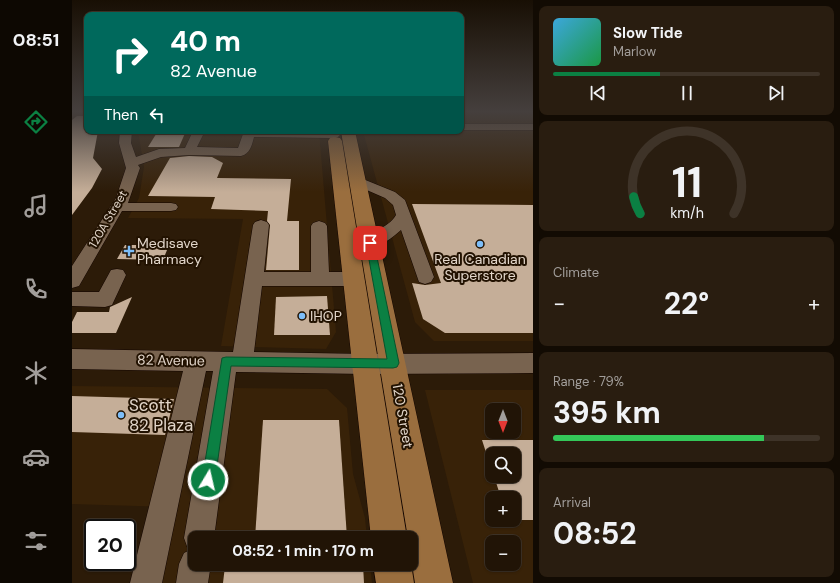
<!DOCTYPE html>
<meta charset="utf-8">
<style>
body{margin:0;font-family:"DM Sans",sans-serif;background:#291d10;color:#f1f3f6;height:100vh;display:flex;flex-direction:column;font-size:15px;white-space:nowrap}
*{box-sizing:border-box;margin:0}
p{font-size:13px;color:#a29e9b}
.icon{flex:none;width:22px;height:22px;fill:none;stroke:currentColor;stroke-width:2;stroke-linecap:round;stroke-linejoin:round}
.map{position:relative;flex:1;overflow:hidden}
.details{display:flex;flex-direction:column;gap:6px;padding:6px;background:#120b03;width:307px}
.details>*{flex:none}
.hud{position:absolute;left:12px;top:12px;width:380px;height:122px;border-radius:8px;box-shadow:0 1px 3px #0004,0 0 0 1px #3e3328;background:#00695c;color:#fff;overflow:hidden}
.needle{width:26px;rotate:180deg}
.controls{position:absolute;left:413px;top:403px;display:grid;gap:8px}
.controls a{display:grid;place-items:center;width:36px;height:36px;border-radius:8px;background:#211406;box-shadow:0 1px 3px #0004,0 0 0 1px #3e3328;font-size:20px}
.speed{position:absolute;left:12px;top:519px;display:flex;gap:8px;font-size:20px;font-weight:700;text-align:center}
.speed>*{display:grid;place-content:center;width:52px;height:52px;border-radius:50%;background:#211406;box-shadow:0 1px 3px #0004,0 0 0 1px #3e3328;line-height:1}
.speed .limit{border:2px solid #111;border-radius:6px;background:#fff;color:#111}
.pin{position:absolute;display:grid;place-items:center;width:34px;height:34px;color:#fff;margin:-17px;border-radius:8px;box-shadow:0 2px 6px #0006}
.me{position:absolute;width:44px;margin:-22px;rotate:9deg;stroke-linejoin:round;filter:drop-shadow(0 0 3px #0008)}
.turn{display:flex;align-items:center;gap:14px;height:84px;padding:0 20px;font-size:18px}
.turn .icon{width:52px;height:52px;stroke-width:2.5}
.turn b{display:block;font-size:28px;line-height:34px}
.then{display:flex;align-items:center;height:38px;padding:0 20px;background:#0003;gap:8px;font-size:15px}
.big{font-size:30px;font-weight:700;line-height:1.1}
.details .tile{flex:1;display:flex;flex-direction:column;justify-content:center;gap:6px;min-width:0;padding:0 14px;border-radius:8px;background:#291d10}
.details .dial{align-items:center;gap:0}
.dial svg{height:104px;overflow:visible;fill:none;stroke:#3e3328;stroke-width:7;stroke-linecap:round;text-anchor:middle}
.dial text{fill:#f1f3f6;stroke:none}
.song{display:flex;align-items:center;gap:12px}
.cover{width:48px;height:48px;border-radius:6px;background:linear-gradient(135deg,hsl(200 70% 55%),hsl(140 70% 35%))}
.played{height:4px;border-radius:2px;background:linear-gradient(90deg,#0b8043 40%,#3e3328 40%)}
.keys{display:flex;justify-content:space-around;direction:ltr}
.heat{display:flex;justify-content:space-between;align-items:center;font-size:22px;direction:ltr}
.charge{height:6px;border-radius:3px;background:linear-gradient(90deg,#34c759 79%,#3e3328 0)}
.trip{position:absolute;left:116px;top:531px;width:230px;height:40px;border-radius:8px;background:#211406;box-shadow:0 1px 3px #0004,0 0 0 1px #3e3328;font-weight:700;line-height:40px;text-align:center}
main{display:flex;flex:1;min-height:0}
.tab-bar{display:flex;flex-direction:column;width:72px;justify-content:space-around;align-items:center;background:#0d0802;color:#a29e9b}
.tab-bar .icon{width:28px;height:28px}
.tab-bar .active{color:#0b8043}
.tab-bar b{font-size:18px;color:#f1f3f6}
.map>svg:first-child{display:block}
.built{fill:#382208;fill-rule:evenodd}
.building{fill:#c5ae98}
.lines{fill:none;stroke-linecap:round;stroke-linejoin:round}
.minor-casing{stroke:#130500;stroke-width:1}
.major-casing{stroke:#130500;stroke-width:1}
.minor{fill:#78634f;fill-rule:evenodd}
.major{fill:#9a6e3e;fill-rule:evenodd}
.route{fill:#0b8043;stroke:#07532c}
.poi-dot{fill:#7dbef9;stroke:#221201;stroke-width:1.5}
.labels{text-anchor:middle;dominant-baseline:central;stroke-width:4;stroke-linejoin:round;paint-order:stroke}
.far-street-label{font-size:12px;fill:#e2d6ca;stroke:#221201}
.poi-label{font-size:14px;fill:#e2d6ca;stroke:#221201;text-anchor:start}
.street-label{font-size:14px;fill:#e2d6ca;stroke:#221201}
.near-poi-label{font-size:17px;fill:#e2d6ca;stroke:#221201;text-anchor:start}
</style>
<main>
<nav class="tab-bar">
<b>08:51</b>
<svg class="icon active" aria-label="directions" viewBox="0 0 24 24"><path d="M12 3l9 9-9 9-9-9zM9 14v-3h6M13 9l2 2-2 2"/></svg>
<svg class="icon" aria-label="music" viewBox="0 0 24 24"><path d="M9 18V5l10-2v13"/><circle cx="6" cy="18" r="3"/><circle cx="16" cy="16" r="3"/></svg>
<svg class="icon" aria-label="phone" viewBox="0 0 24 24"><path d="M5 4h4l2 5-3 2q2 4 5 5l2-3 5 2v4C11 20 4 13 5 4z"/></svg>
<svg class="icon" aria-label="climate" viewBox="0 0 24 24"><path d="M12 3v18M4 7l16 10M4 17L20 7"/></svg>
<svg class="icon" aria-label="car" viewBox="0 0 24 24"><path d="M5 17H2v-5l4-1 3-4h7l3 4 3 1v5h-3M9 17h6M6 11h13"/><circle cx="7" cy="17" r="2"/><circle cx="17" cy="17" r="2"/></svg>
<svg class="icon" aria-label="filters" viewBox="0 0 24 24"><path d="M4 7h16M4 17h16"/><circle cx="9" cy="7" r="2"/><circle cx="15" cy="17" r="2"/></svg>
</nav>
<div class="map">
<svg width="461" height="583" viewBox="0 0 461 583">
<rect width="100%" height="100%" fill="#2c1b08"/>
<g class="built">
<polygon points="389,111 461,111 461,341 362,341 343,322 291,131 389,131"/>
<polygon points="66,131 247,131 264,332 254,349 149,346 171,219 56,218 67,198 72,167"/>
<polygon points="0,386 255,389 275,408 281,474 293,518 295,538 123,538 123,564 298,564 300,583 83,583 98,507 0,504"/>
<path d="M353,390H461V583H401ZM420,410H442V432H420ZM420,454H442V476H420ZM420,498H442V520H420ZM420,542H442V564H420Z"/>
</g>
<g class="building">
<polygon points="5,116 15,116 15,131 26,131 21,158 30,169 20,188 0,215 0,120"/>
<polygon points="86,131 114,131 107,147 76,147"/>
<polygon points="117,156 140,157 151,163 145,178 219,179 215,221 227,221 227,270 194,270 198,225 195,221 196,211 139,209 143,197 76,196 98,158"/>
<polygon points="340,204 461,205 461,333 373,333 351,319 340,283 353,285 369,283"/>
<polygon points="53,245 97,245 91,260 45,259"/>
<polygon points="255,296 258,335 202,335 204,297"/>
<polygon points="60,297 44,333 0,333 0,322 5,312 37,312 38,307"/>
<polygon points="0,396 102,399 93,435 0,432"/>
<polygon points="191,420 267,420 275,538 183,538"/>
<polygon points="410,440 461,440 461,520 442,520 442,498 429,498 422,476 442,476 442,454 420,454 420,471"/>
<polygon points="181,564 291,565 292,583 151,583 153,566 181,566"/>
</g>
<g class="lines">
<g class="minor-casing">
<g id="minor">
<rect x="389" y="124" width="72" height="6"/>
<path d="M48,131H60L59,143L64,157L87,149L113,148L121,131H133L125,147L166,148L171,134L175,131L262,132L266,133L268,135L266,137L262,138L182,137C180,145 178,154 169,156L117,155L89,157L66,165L68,168L56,203H99L104,204L106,207L104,210L99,211H50L7,286L0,288V266L44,198L54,168L47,143Z"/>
<path d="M286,177L323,192L333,200L362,277L359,282L353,284L347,282L329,230C320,238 305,250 292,247L290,243C297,231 316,229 324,215L321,205L313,198L281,184L279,181L281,178Z"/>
<polygon points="189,220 195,222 197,225 192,272 239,272 239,226 241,223 247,221 253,223 255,226 257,272 282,272 289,274 291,279 289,284 282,286 190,286 182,352 294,354 461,353 461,373 294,374 164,372 142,538 123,538 123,564 139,564 136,583 104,583 107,564 112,553 118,550 116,549 112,538 141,371 134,371 90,583 58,583 111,371 0,369 0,349 161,352 181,225 183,222"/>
<polygon points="45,269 51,270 54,275 40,305 33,307 0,306 0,292 27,292 39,270"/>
</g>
</g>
<g class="major-casing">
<g id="major">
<polygon points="269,131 283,131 381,583 343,583 339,558 339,538 336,538"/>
<polygon points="263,137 268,138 270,141 335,538 299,538 256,141 258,138"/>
<polygon points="301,564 339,564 342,583 304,583"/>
</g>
</g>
<use href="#minor" class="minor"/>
<use href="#major" class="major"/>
</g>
<linearGradient id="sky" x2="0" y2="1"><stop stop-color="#180f04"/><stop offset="0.58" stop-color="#453f3d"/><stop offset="1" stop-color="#453f3d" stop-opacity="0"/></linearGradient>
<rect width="461" height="192" fill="url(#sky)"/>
<polygon class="route" points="295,241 301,241 302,243 327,363 325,367 321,368 159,366 143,480 141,484 136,486 132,484 130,480 150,358 154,357 315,359 294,243"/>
<g class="poi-dot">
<circle cx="408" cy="244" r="4"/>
<path d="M55 245h4v4h4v4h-4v4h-4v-4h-4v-4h4z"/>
<circle cx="230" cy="316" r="4"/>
<circle cx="49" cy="415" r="4"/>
</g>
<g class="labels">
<g class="far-street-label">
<text transform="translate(36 219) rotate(-60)">120A Street</text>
</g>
<g class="poi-label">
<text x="65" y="243">Medisave<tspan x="65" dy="16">Pharmacy</tspan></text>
<text x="408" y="259" text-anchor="middle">Real Canadian<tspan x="408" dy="16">Superstore</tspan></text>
<text x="238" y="316">IHOP</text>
</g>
<g class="street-label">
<text transform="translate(99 360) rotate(1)">82 Avenue</text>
<text transform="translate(331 416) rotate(80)">120 Street</text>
</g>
<g class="near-poi-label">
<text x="57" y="405">Scott<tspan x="57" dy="20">82 Plaza</tspan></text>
</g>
</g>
</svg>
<div class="controls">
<a><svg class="needle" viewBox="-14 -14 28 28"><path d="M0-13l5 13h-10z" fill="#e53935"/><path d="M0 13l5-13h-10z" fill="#a29e9b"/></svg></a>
<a><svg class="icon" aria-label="search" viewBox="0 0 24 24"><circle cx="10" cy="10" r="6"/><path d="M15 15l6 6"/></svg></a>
<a>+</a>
<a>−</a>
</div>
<div class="speed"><div class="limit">20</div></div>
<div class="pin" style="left:298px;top:243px;background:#d93025"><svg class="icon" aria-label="arrive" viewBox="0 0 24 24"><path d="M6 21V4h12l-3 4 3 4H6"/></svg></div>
<svg class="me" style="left:136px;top:480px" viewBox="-20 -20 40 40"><circle r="17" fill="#0b8043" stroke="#fff" stroke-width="3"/><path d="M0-11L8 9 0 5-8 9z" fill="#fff"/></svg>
<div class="trip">08:52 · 1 min · 170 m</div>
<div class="hud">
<div class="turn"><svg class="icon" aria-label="right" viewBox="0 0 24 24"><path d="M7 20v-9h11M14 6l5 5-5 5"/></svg><div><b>40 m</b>82 Avenue</div></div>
<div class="then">Then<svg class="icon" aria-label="left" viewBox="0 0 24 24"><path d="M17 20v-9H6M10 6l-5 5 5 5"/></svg></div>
</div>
</div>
<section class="details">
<div class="tile">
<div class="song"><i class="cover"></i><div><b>Slow Tide</b><p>Marlow</p></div></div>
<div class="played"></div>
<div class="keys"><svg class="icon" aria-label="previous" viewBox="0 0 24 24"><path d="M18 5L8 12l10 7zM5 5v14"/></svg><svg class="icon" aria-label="pause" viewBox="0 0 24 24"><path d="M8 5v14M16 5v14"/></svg><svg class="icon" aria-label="next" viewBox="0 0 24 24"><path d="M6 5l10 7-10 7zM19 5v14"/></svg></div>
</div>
<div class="tile dial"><svg viewBox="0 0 100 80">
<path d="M14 69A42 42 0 1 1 86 69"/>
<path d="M14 69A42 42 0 0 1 9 56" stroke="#0b8043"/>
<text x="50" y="56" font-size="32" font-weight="700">11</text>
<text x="50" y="72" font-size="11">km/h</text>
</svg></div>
<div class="tile"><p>Climate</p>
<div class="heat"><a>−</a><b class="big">22°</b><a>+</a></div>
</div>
<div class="tile"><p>Range · 79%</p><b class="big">395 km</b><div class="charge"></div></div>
<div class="tile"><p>Arrival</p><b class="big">08:52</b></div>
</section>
</main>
